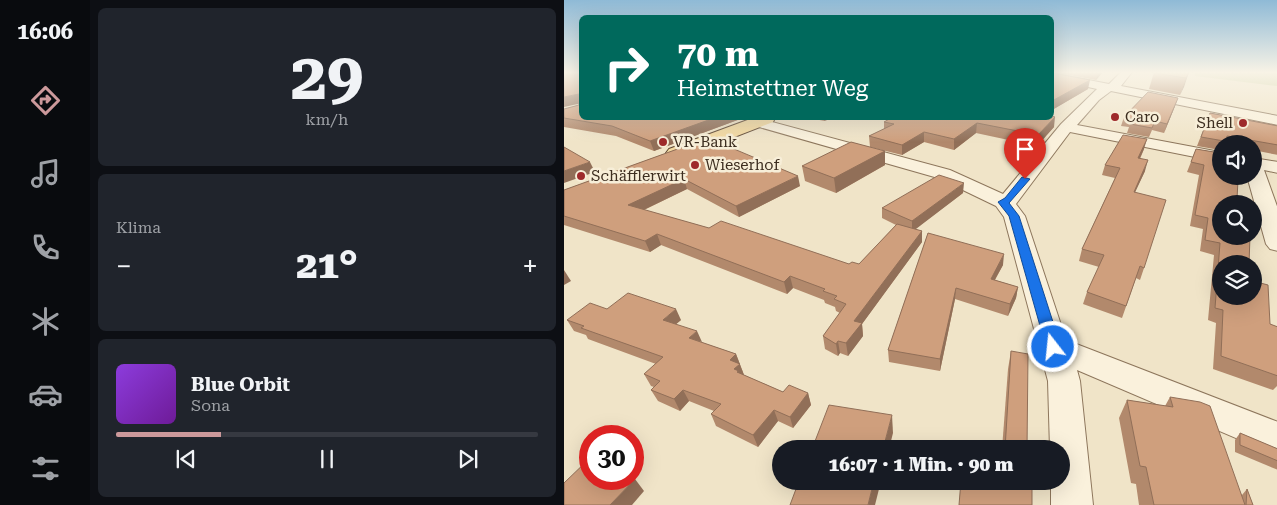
<!DOCTYPE html>
<html lang="de">
<meta charset="utf-8">
<style>
body{margin:0;font-family:"Roboto Serif",serif;background:#20242c;color:#f1f3f6;height:100vh;display:flex;flex-direction:column;font-size:19px;white-space:nowrap}
*{box-sizing:border-box;margin:0}
p{font-size:16px;color:#9ea1a6}
.icon{flex:none;width:28px;height:28px;fill:none;stroke:currentColor;stroke-width:2;stroke-linecap:round;stroke-linejoin:round}
.map{position:relative;flex:1;overflow:hidden}
.drawer{display:flex;flex-direction:column;gap:8px;padding:8px;background:#0d0f14;width:474px}
.drawer>*{flex:none}
.guide{position:absolute;left:15px;top:15px;width:475px;height:105px;border-radius:8px;box-shadow:0 5px 20px #0002;background:#00695c;color:#fff;overflow:hidden}
.controls{position:absolute;left:648px;top:135px;display:grid;gap:10px}
.controls a{display:grid;place-items:center;width:50px;height:50px;border-radius:50%;background:#171b24;box-shadow:0 5px 20px #0002;font-size:25px}
.speed{position:absolute;left:15px;top:425px;display:flex;gap:10px;font-size:25px;font-weight:700;text-align:center}
.speed>*{display:grid;place-content:center;width:65px;height:65px;border-radius:50%;background:#171b24;box-shadow:0 5px 20px #0002;line-height:1}
.speed .limit{border:8px solid #d22;background:#fff;color:#111}
.pin{position:absolute;display:grid;place-items:center;width:42px;height:42px;color:#fff;margin:-51px -21px;border-radius:50% 50% 50% 0;rotate:-45deg;box-shadow:0 0 5px #0007}
.pin .icon{rotate:45deg}
.me{position:absolute;width:55px;margin:-28px;rotate:344deg;stroke-linejoin:round;filter:drop-shadow(0 0 4px #0008)}
.turn{display:flex;align-items:center;gap:18px;height:105px;padding:0 15px;font-size:22px}
.turn .icon{width:65px;height:65px;stroke-width:2.5}
.turn b{display:block;font-size:35px;line-height:42px}
.big{font-size:38px;font-weight:800;line-height:1.1}
.drawer .tile{flex:1;display:flex;flex-direction:column;justify-content:center;gap:8px;min-width:0;padding:0 18px;border-radius:8px;background:#20242c}
.drawer .dial{align-items:center;gap:0}
.dial b{font-size:65px;line-height:1}
.song{display:flex;align-items:center;gap:15px}
.cover{width:60px;height:60px;border-radius:8px;background:linear-gradient(135deg,hsl(270 70% 55%),hsl(280 70% 35%))}
.played{height:5px;border-radius:2px;background:linear-gradient(90deg,#cc999b 25%,#363941 25%)}
.keys{display:flex;justify-content:space-around;direction:ltr}
.heat{display:flex;justify-content:space-between;align-items:center;font-size:28px;direction:ltr}
.trip{position:absolute;left:208px;top:440px;width:298px;height:50px;border-radius:25px;background:#171b24;box-shadow:0 5px 20px #0002;font-weight:800;line-height:50px;text-align:center}
main{display:flex;flex:1;min-height:0}
.tab-bar{display:flex;flex-direction:column;width:90px;justify-content:space-around;align-items:center;background:#090b0e;color:#9ea1a6}
.tab-bar .icon{width:35px;height:35px}
.tab-bar .active{color:#cc999b}
.tab-bar b{font-size:22px;color:#f1f3f6}
.map>svg:first-child{display:block}
.green{fill:#c9cf9b}
.lines{fill:none;stroke-linecap:round;stroke-linejoin:round}
.minor-casing{stroke:#8d765c;stroke-width:2}
.major-casing{stroke:#5b4430;stroke-width:2}
.minor{fill:#faf1dc;fill-rule:evenodd}
.major{fill:#f3d9a0;fill-rule:evenodd}
.wall{fill:#b2896c}
.shaded-wall{fill:#916f58}
.building{fill:#cf9f7d;stroke:#916f58}
.route{fill:#1a73e8;stroke:#114b97}
.poi-dot{fill:#9e2a2b;stroke:#f7eed8;stroke-width:2}
.labels{text-anchor:middle;dominant-baseline:central;stroke-width:5;stroke-linejoin:round;paint-order:stroke}
.far-poi-label{font-size:15px;fill:#3d2e20;stroke:#f7eed8;text-anchor:start}
</style>
<main>
<nav class="tab-bar">
<b>16:06</b>
<svg class="icon active" aria-label="directions" viewBox="0 0 24 24"><path d="M12 3l9 9-9 9-9-9zM9 14v-3h6M13 9l2 2-2 2"/></svg>
<svg class="icon" aria-label="music" viewBox="0 0 24 24"><path d="M9 18V5l10-2v13"/><circle cx="6" cy="18" r="3"/><circle cx="16" cy="16" r="3"/></svg>
<svg class="icon" aria-label="phone" viewBox="0 0 24 24"><path d="M5 4h4l2 5-3 2q2 4 5 5l2-3 5 2v4C11 20 4 13 5 4z"/></svg>
<svg class="icon" aria-label="climate" viewBox="0 0 24 24"><path d="M12 3v18M4 7l16 10M4 17L20 7"/></svg>
<svg class="icon" aria-label="car" viewBox="0 0 24 24"><path d="M5 17H2v-5l4-1 3-4h7l3 4 3 1v5h-3M9 17h6M6 11h13"/><circle cx="7" cy="17" r="2"/><circle cx="17" cy="17" r="2"/></svg>
<svg class="icon" aria-label="filters" viewBox="0 0 24 24"><path d="M4 7h16M4 17h16"/><circle cx="9" cy="7" r="2"/><circle cx="15" cy="17" r="2"/></svg>
</nav>
<section class="drawer">
<div class="tile dial"><b>29</b><p>km/h</p></div>
<div class="tile"><p>Klima</p>
<div class="heat"><a>−</a><b class="big">21°</b><a>+</a></div>
</div>
<div class="tile">
<div class="song"><i class="cover"></i><div><b>Blue Orbit</b><p>Sona</p></div></div>
<div class="played"></div>
<div class="keys"><svg class="icon" aria-label="previous" viewBox="0 0 24 24"><path d="M18 5L8 12l10 7zM5 5v14"/></svg><svg class="icon" aria-label="pause" viewBox="0 0 24 24"><path d="M8 5v14M16 5v14"/></svg><svg class="icon" aria-label="next" viewBox="0 0 24 24"><path d="M6 5l10 7-10 7zM19 5v14"/></svg></div>
</div>
</section>
<div class="map">
<svg width="714" height="505" viewBox="0 0 714 505">
<rect width="100%" height="100%" fill="#f0e4c8"/>
<polygon class="green" points="631,72 713,72 713,86 631,76"/>
<g class="lines">
<g class="minor-casing">
<g id="minor">
<polygon points="557,72 568,72 557,86 714,116 714,125 547,91 535,100 513,125 656,152 656,162 506,132 452,204 461,216 502,340 714,422 714,456 513,370 516,381 529,505 487,505 487,481 496,481 496,449 486,449 484,381 440,217 432,206 374,178 188,125 186,122 193,118 386,170 439,194 497,124 533,89 488,79 488,73 545,84"/>
<polygon points="689,158 714,162 714,173 700,170 714,209 714,251 706,249 702,244 683,176 689,176"/>
</g>
</g>
<g class="major-casing">
<polygon id="major" points="189,118 211,118 209,122 119,157 105,157 102,153 105,149"/>
</g>
<use href="#minor" class="minor"/>
<use href="#major" class="major"/>
</g>
<g class="wall">
<polygon points="0,72 179,118 90,151 52,136 0,127 0,109 15,105"/>
<polygon points="488,72 539,72 532,80 489,72 489,73 524,89 488,110"/>
<polygon points="590,72 625,72 616,95 585,89"/>
<polygon points="611,106 600,133 588,130 585,137 563,133 565,127 557,126 560,117"/>
<polygon points="646,113 714,126 714,155 689,150 689,144 656,144 656,150 633,146"/>
<polygon points="246,118 269,118 260,121"/>
<polygon points="327,118 490,127 473,146 412,133 390,150 360,142 338,155 306,147 305,136 320,129 320,122"/>
<polygon points="144,138 236,186 175,217 123,189 80,210 145,228 285,264 295,264 332,225 318,218 318,208 399,193 351,229 358,231 358,242 298,324 299,336 284,356 276,353 274,356 261,349 259,336 276,313 272,311 271,307 261,303 260,300 229,288 223,294 97,245 86,252 0,225 0,190"/>
<polygon points="580,149 576,159 581,171 571,192 580,268 576,280 572,278 558,318 519,304 523,292 535,267 515,261 518,249 551,178 538,175 541,165"/>
<polygon points="632,149 656,153 656,264 706,324 714,327 714,385 709,390 649,369 652,323 644,320 650,255 636,251 639,229 626,226 635,175 623,172"/>
<polygon points="321,151 321,165 272,193 241,181 238,166"/>
<polygon points="364,233 439,265 431,280 454,287 452,298 444,316 391,299 376,371 325,362 324,350"/>
<polygon points="43,309 117,320 112,324 137,342 172,354 180,375 219,392 244,393 247,405 229,428 214,421 194,447 152,426 147,414 150,411 125,401 116,411 94,401 87,390 90,387 87,386 80,374 92,364 24,339 22,335 10,331 3,320"/>
<polygon points="447,351 463,449 438,449 444,369"/>
<polygon points="606,397 678,495 683,489 689,505 575,505 572,484 567,483 555,418 563,400 601,406"/>
<polygon points="676,433 714,449 714,470 671,452 671,440"/>
</g>
<g class="shaded-wall">
<polygon points="534,72 539,72 532,80"/>
<polygon points="625,72 620,87 616,95 622,78"/>
<polygon points="526,80 524,89 488,110 488,101"/>
<polygon points="15,94 18,103 0,107 0,97"/>
<polygon points="614,98 611,106 600,133 603,124"/>
<polygon points="491,117 490,127 473,146 474,135"/>
<polygon points="150,118 179,118 90,151 86,141"/>
<polygon points="260,118 269,118 260,121"/>
<polygon points="413,123 412,133 390,150 390,139"/>
<polygon points="360,132 360,142 338,155 338,145"/>
<polygon points="583,139 580,149 571,168 574,158"/>
<polygon points="321,151 321,165 272,193 270,178"/>
<polygon points="584,160 581,171 566,203 570,192"/>
<polygon points="26,162 31,172 0,183 0,171"/>
<polygon points="234,176 236,186 175,217 172,206"/>
<polygon points="120,179 123,189 69,215 64,205"/>
<polygon points="400,183 399,193 348,232 348,221"/>
<polygon points="358,231 358,242 298,324 299,336 284,356 282,343 290,321"/>
<polygon points="93,234 97,245 86,252 81,241"/>
<polygon points="440,254 439,265 425,290 427,279"/>
<polygon points="0,270 7,281 0,285"/>
<polygon points="226,276 229,288 223,294 220,282"/>
<polygon points="454,287 452,298 444,316 446,304"/>
<polygon points="392,288 391,299 376,371 376,359"/>
<polygon points="112,309 117,320 104,331 99,320"/>
<polygon points="133,331 138,342 125,338"/>
<polygon points="274,341 276,353 274,356 272,344"/>
<polygon points="172,354 180,375 176,379 166,360"/>
<polygon points="119,390 125,401 116,411 110,399"/>
<polygon points="244,393 247,405 229,428 226,417"/>
<polygon points="210,410 214,421 194,447 189,435"/>
<polygon points="328,415 329,433 325,449 319,449"/>
<polygon points="71,479 80,491 68,505 46,505"/>
<polygon points="310,481 317,481 311,505 304,505"/>
</g>
<g class="building">
<polygon points="0,72 18,72 18,118 150,118 86,141 48,126 0,118 0,109 15,105 15,94 0,97"/>
<polygon points="488,72 489,72 489,73 526,80 488,101"/>
<polygon points="590,72 625,72 622,78 590,73"/>
<polygon points="584,92 614,98 603,124 591,121 588,128 566,124 569,119 560,117"/>
<polygon points="646,113 714,126 714,145 663,136 662,144 661,144 660,141 637,137"/>
<polygon points="488,116 491,117 474,135 413,123 390,139 360,132 338,145 305,136 330,124 320,122 327,118 488,118"/>
<polygon points="559,135 583,139 574,158 584,160 570,192 602,200 580,268 576,266 562,306 523,292 540,255 518,249 556,168 541,165"/>
<polygon points="144,138 234,176 172,206 120,179 64,205 145,228 157,221 285,264 288,262 295,264 333,224 358,231 290,321 298,323 282,343 274,341 272,344 259,336 282,304 270,299 273,296 259,291 261,289 226,276 220,282 93,234 81,241 0,216 0,190"/>
<polygon points="287,142 321,151 270,178 238,166"/>
<polygon points="0,147 26,162 0,171"/>
<polygon points="632,149 656,153 656,176 674,180 673,199 679,201 679,204 656,204 656,236 686,236 685,264 656,264 656,296 689,296 689,281 704,285 706,324 714,327 714,376 657,356 659,310 651,308 656,243 641,240 644,218 631,215 640,165 627,162"/>
<polygon points="375,175 400,183 348,221 318,208"/>
<polygon points="364,233 440,254 427,279 454,287 446,304 392,288 376,359 324,350"/>
<polygon points="64,293 112,309 99,320 133,331 125,338 172,354 166,360 176,364 170,369 175,371 173,372 219,392 225,385 244,393 226,417 210,410 189,435 147,414 157,404 119,390 110,399 87,390 96,381 80,374 99,357 17,328 20,326 3,320 26,303 43,309"/>
<polygon points="447,351 464,354 463,449 441,449"/>
<polygon points="606,397 636,402 646,406 681,505 590,505 582,467 576,466 563,400 609,407"/>
<polygon points="265,405 328,415 319,449 248,449"/>
<polygon points="676,433 714,449 714,461 676,445"/>
<polygon points="26,458 26,479 69,479 69,478 71,479 46,505 0,505 0,483"/>
<polygon points="235,481 310,481 304,505 226,505"/>
<polygon points="397,481 468,481 468,505 395,505"/>
<polygon points="683,489 689,505 682,505"/>
</g>
<linearGradient id="sky" x2="0" y2="1"><stop stop-color="#8fbad6"/><stop offset="0.51" stop-color="#f8f3e6"/><stop offset="1" stop-color="#f8f3e6" stop-opacity="0"/></linearGradient>
<rect width="714" height="142" fill="url(#sky)"/>
<polygon class="route" points="458,177 466,179 445,203 455,216 497,347 494,351 484,351 482,347 445,216 434,202 441,198"/>
<g class="poi-dot">
<circle cx="551" cy="117" r="5"/>
<circle cx="679" cy="123" r="5"/>
<circle cx="99" cy="142" r="5"/>
<circle cx="131" cy="165" r="5"/>
<circle cx="17" cy="176" r="5"/>
</g>
<g class="labels">
<g class="far-poi-label">
<text x="561" y="117">Caro</text>
<text x="669" y="123" text-anchor="end">Shell</text>
<text x="109" y="142">VR-Bank</text>
<text x="141" y="165">Wieserhof</text>
<text x="27" y="176">Schäfflerwirt</text>
</g>
</g>
</svg>
<div class="controls">
<a><svg class="icon" aria-label="sound" viewBox="0 0 24 24"><path d="M4 9h4l5-4v14l-5-4H4zM17 9q2 3 0 6"/></svg></a>
<a><svg class="icon" aria-label="search" viewBox="0 0 24 24"><circle cx="10" cy="10" r="6"/><path d="M15 15l6 6"/></svg></a>
<a><svg class="icon" aria-label="layers" viewBox="0 0 24 24"><path d="M12 4l9 5-9 5-9-5zM3 14l9 5 9-5"/></svg></a>
</div>
<div class="speed"><div class="limit">30</div></div>
<div class="pin" style="left:461px;top:179px;background:#d93025"><svg class="icon" aria-label="arrive" viewBox="0 0 24 24"><path d="M6 21V4h12l-3 4 3 4H6"/></svg></div>
<svg class="me" style="left:489px;top:347px" viewBox="-20 -20 40 40"><circle r="17" fill="#1a73e8" stroke="#fff" stroke-width="3"/><path d="M0-11L8 9 0 5-8 9z" fill="#fff"/></svg>
<div class="trip">16:07 · 1 Min. · 90 m</div>
<div class="guide">
<div class="turn"><svg class="icon" aria-label="right" viewBox="0 0 24 24"><path d="M7 20v-9h11M14 6l5 5-5 5"/></svg><div><b>70 m</b>Heimstettner Weg</div></div>
</div>
</div>
</main>
